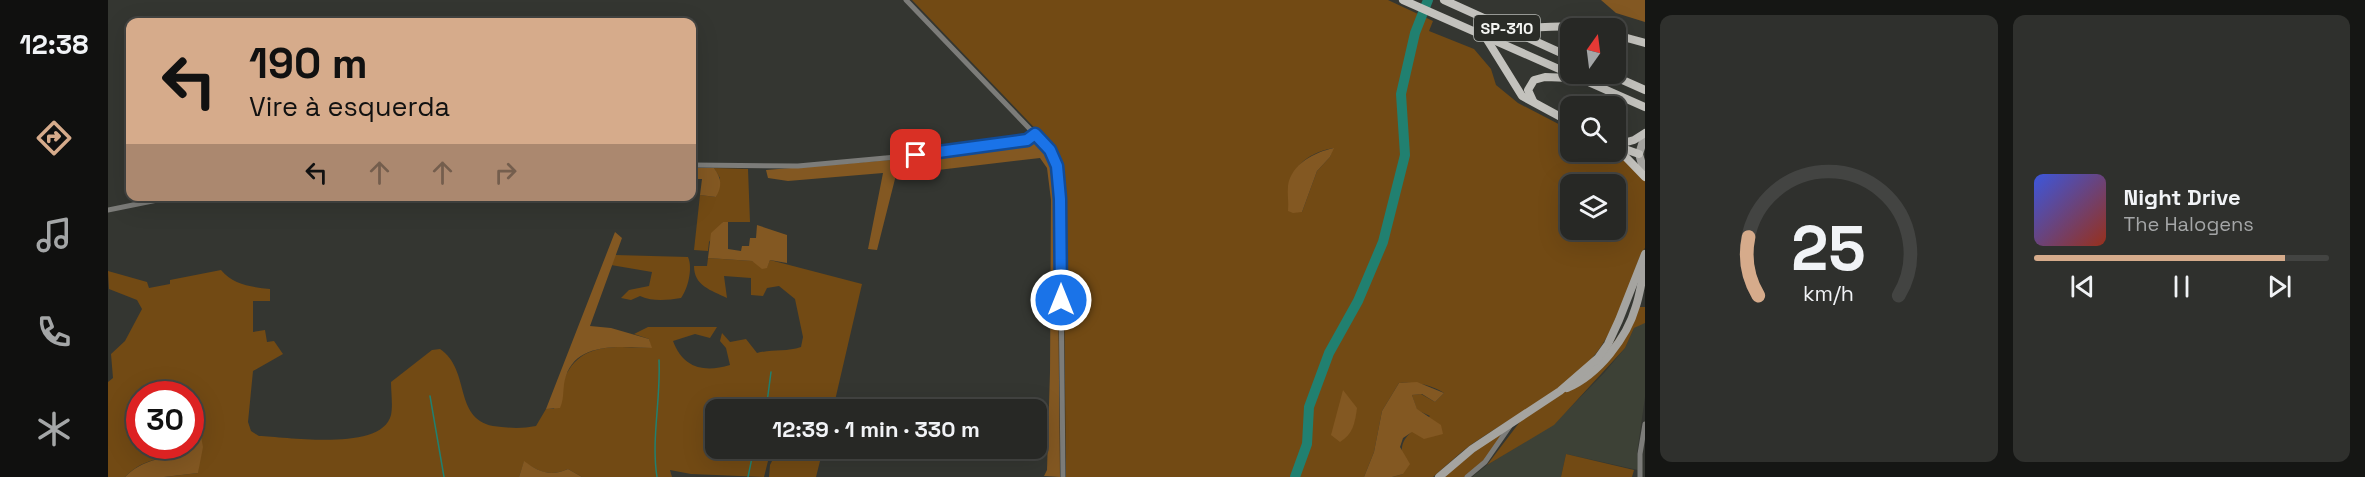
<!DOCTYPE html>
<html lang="pt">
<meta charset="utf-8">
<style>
body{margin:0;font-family:"Space Grotesk",sans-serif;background:#2f302d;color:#f1f3f6;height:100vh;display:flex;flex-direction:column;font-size:22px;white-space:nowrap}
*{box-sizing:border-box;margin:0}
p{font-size:20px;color:#a4a6a7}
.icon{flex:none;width:33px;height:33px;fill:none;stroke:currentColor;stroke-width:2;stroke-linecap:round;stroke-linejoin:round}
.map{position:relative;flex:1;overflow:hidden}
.drawer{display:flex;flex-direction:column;gap:15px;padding:15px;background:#151614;width:720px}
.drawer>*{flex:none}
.top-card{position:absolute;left:18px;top:18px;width:570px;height:183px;border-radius:12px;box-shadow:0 6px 24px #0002,0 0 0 2px #434442;background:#d6ab8b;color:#111;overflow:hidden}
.needle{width:39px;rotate:14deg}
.tools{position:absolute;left:1452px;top:18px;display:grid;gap:12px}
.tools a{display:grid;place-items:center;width:66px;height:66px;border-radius:12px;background:#272825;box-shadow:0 6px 24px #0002,0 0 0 2px #434442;font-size:30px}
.speed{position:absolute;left:18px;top:381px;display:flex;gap:12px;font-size:30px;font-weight:700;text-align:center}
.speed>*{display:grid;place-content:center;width:78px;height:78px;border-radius:50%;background:#272825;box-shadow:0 6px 24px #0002,0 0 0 2px #434442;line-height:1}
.speed .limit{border:9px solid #d22;background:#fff;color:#111}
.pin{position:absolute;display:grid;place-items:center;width:51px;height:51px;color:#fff;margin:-26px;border-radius:12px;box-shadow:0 3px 9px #0006}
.me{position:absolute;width:66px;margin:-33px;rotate:0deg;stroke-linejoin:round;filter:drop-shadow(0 0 4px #0008)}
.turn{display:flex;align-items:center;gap:21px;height:126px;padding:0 24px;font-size:27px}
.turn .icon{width:78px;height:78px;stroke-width:2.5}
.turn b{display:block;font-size:42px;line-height:51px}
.lanes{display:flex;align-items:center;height:57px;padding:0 24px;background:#0003;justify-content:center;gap:30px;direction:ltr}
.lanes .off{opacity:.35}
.drawer .card{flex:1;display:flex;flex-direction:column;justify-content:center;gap:9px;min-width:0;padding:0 21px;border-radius:12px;background:#2f302d}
.drawer .dial{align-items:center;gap:0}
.dial svg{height:156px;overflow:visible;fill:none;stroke:#434442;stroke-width:7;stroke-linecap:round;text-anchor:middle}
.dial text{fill:#f1f3f6;stroke:none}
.song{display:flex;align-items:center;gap:18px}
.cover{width:72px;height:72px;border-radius:9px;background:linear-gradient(135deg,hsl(230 70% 55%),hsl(10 70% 35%))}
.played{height:6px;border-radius:3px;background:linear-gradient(90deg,#d6ab8b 85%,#434442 85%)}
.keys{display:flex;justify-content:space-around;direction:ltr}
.drawer .tiles{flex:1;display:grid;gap:15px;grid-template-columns:repeat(2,1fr)}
.trip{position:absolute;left:597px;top:399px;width:342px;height:60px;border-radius:12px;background:#272825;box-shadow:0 6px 24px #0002,0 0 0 2px #434442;font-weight:800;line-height:60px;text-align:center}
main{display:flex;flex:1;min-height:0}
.menu{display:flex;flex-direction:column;width:108px;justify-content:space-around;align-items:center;background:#10100f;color:#a4a6a7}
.menu .icon{width:42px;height:42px}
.menu .on{color:#d6ab8b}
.menu b{font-size:27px;color:#f1f3f6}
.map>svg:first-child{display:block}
.built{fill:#3d4136}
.green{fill:#724a14;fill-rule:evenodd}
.forest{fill:#835822}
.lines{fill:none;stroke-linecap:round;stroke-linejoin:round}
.stream{stroke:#218070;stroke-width:1.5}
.river{stroke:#218070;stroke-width:10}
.minor{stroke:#7c7c79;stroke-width:5}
.secondary{stroke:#a5a4a0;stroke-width:8}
.primary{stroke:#c3c2bd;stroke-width:8}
.route-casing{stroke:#114b97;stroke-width:15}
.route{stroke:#1a73e8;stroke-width:10}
.labels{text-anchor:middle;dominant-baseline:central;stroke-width:6;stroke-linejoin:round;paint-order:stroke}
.shield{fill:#2a2c27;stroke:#b7b9b5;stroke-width:1.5}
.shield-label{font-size:16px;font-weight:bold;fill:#f4f5f2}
</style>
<main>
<nav class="menu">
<b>12:38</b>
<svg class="icon on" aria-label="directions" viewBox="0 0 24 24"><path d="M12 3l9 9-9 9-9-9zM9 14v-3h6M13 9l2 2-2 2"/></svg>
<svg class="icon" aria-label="music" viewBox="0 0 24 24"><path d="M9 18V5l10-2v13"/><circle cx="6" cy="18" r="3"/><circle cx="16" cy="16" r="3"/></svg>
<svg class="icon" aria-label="phone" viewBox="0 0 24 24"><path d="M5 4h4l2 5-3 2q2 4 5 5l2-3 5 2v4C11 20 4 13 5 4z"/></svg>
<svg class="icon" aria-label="climate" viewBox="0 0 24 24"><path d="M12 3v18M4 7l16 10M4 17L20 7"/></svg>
</nav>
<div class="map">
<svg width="1537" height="477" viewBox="0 0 1537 477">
<rect width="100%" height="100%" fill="#343631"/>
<polygon class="built" points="1534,323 1537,323 1537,397 1529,453 1530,470 1458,454 1453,477 1364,477 1379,465 1446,424 1496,373 1517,348 1526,328"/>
<g class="green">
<path d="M804,0H1280L1325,21L1321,31L1366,49L1383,69L1388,85L1410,103L1462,130V152H1508L1537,181V248L1532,256C1520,288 1511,321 1492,348C1463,389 1404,416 1364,444C1350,454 1338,466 1325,477H1284L1295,474C1291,436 1294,441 1322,416L1309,410L1304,395L1313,394L1327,402L1336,393C1322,384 1308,382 1291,383L1274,411L1266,452L1256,477H958L955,185L953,164L943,145ZM1225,148L1222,157L1209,171L1194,212L1181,202C1179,171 1195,154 1225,148ZM1462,184H1508V230H1462Z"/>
<polygon points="606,168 640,169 642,222 615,222 601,242 600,251 586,250 592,195 608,197 612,178"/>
<path d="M507,255L580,257C585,268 580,289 573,298C559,300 546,302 532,296L523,300L513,298L521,290L541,286L544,272L503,265Z"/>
<path d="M600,258L644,261L659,267L662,260L754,284L725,409L608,410V448L663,449L656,477L583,474L562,470L564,477H474L460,469C442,477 432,472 416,462L411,477H56L90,473L92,431L83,437L82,394H32V446H80L77,456C55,456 33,460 17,477H0V382L5,378L3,354L17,341L34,309L29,300L1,289L0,271L39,282L41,288L62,284V280L113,270C125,285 144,287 162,289V301H145V332L157,330L159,342L166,341L175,354L145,371L140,422L143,431L151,436C180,437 274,452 283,415C285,405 283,392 283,382L324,350L332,349C363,370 345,418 385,426C400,428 413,429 428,426L438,409H446C451,398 454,383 459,373C476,341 512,347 543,348L541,339L526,334L540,327H609L602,338L587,334L565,341C575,368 596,373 622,365L618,348L612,341L614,333L622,342L638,339L649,353C664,349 678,352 693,347L695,337L687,299L671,286L659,288L655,296L643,295V278L616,276L619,298C603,290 586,286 586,266H599Z"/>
<polygon points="1530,307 1537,307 1537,323 1526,328 1517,348 1446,425 1379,465 1414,419 1484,374"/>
<polygon points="1392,435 1393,437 1376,460 1356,477 1335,477 1380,441"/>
<polygon points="670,449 715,449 708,477 661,477 662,465"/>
<polygon points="1458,454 1526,470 1524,477 1453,477"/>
</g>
<g class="forest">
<polygon points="1493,0 1537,0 1537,22 1508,13"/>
<polygon points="924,140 929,141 943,159 949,184 952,477 936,476 939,470 942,372 943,200 939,168 932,158 788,175 769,250 760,249 775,173 680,181 660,178 658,170 832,156"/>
<path d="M1226,148L1222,157L1209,171L1194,212L1185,213L1180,211C1181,202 1179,194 1180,186C1183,164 1207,152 1226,148Z"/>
<path d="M584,168H606C614,179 614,186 608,197L592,195L594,179H584Z"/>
<polygon points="615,222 620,222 620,249 633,251 634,246 641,246 642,238 648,238 649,225 679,235 679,263 662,260 659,268 654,269 644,261 600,258 603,233"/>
<path d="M507,232L514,238L482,326L503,328L541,339L544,348C514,347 469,341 458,376C454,387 457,397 452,408L438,409Z"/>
<polygon points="1309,382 1336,393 1327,402 1314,394 1304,395 1309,409 1333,425 1335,434 1316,439 1304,432 1295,438 1292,447 1302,464 1295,474 1284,477 1256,477 1266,452 1274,411 1291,383"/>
<path d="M1235,390L1249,408C1247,423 1245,434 1232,442L1223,435Z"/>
<path d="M92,431L95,447L90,473L56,477H17C34,460 54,457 77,456L80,446H82L83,437Z"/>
<path d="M416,461C431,472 442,477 460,469L474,477H411Z"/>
</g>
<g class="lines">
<g class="stream">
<polyline points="322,396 336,477"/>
<polyline points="658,410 663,372"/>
<path d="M549,477C543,439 553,399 551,360"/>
<polyline points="640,477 646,448"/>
</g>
<polyline class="river" points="1187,477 1199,444 1201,407 1221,353 1250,301 1275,242 1297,155 1293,94 1307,33 1320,0"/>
<g class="minor">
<polyline points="798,0 942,150 949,166 952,186 955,477"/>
<polyline points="584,165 690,166 832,153 919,140 927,134"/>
<polyline points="0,210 69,196"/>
<polyline points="1359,477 1377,462 1402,426"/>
<polyline points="1532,477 1532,454 1537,424"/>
</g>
<g class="secondary">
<polyline points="1537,135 1531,154 1537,175"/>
<path d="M1459,388C1490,375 1519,338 1528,306C1532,294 1533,282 1537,269"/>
<polyline points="1331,477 1364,449 1452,391 1490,358 1500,344 1511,320 1537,254"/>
</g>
<g class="primary">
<polyline points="1295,0 1537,107"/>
<polyline points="1336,0 1462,57"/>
<path d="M1401,25C1428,32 1456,22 1483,28"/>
<polyline points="1508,35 1537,43"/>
<polyline points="1378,38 1414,96 1462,122"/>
<path d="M1462,53L1455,49C1453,40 1455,35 1462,30"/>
<polyline points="1501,74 1537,90"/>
<polyline points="1425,101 1420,90 1426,80 1437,77 1463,78"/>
<polyline points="1508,145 1526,140 1537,133"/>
<polyline points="1508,147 1537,177"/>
<polyline points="1511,147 1531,154"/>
</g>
</g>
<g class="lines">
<g class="route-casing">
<polyline id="route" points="808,155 919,140 927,134 942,150 949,166 952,199 953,300"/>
</g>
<use href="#route" class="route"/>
</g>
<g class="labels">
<rect class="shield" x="1366" y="15" width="66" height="26" rx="4.5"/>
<g class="shield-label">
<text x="1399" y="28">SP-310</text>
</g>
</g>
</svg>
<div class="tools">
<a><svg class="needle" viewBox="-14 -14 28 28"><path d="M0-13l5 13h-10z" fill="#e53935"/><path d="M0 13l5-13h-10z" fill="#a4a6a7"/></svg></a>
<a><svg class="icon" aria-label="search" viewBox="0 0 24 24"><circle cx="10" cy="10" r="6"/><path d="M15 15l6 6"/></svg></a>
<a><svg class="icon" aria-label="layers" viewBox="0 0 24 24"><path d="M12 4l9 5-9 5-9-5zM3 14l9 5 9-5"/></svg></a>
</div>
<div class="speed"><div class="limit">30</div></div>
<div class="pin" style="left:808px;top:155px;background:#d93025"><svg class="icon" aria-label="arrive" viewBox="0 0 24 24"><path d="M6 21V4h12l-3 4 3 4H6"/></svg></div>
<svg class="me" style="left:953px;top:300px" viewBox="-20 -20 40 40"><circle r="17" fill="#1a73e8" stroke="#fff" stroke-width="3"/><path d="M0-11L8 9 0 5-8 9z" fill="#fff"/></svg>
<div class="trip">12:39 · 1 min · 330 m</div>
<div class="top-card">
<div class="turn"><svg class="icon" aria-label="left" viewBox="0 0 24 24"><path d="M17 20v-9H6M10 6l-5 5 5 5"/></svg><div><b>190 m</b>Vire à esquerda</div></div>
<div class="lanes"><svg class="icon" aria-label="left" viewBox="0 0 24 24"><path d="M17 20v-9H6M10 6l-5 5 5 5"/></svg><svg class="icon off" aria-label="ahead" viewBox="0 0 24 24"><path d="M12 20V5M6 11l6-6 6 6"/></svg><svg class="icon off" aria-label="ahead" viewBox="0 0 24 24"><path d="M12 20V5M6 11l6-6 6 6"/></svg><svg class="icon off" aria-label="right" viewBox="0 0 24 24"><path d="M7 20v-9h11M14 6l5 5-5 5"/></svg></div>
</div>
</div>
<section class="drawer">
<div class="tiles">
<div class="card dial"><svg viewBox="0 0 100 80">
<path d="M14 69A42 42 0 1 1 86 69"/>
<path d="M14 69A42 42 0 0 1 9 39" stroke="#d6ab8b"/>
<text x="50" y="56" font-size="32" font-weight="700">25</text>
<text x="50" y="72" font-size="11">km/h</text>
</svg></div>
<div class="card">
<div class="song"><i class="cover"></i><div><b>Night Drive</b><p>The Halogens</p></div></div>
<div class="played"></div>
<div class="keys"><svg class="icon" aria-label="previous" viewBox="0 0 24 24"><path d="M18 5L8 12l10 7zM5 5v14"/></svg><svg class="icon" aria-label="pause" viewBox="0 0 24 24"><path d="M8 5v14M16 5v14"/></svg><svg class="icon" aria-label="next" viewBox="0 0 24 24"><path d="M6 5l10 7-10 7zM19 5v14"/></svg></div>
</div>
</div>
</section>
</main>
